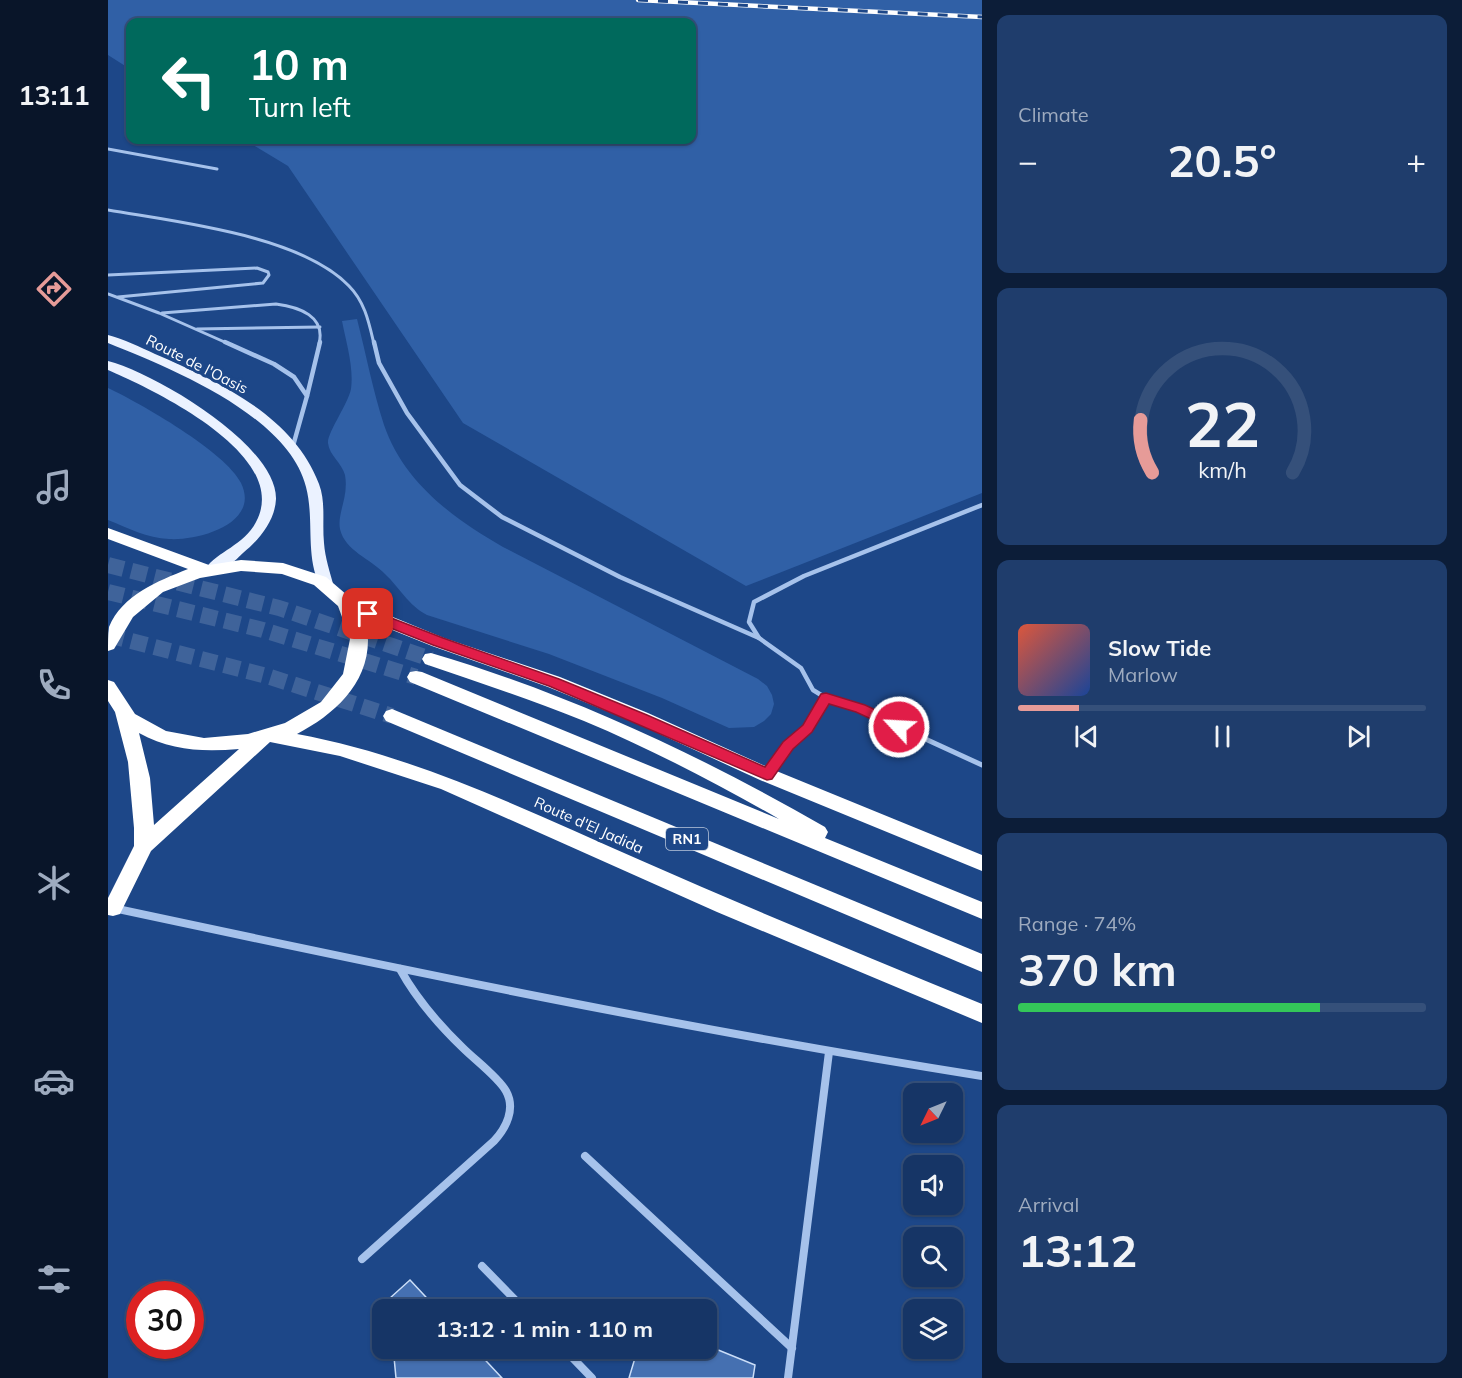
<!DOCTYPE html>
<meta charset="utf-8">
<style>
body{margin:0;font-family:Mulish,sans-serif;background:#1f3d6c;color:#f1f3f6;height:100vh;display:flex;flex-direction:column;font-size:22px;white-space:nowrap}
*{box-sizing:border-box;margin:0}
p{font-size:20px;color:#9eabbf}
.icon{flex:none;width:33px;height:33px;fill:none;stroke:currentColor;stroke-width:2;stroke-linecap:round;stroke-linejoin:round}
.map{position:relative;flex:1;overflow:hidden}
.details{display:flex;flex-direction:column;gap:15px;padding:15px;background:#0c1d38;width:480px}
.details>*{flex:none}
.guide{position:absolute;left:18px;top:18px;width:570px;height:126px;border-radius:12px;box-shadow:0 2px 4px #0004,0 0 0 2px #35507a;background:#00695c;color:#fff;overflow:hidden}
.needle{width:39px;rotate:227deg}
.fabs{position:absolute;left:795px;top:1083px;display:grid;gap:12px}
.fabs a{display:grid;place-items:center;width:60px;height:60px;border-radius:12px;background:#163566;box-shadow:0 2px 4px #0004,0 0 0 2px #35507a;font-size:30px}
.speed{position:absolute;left:18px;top:1281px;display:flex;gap:12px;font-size:30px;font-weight:700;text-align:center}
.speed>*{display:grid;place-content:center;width:78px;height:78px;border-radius:50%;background:#163566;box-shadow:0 2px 4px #0004,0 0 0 2px #35507a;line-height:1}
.speed .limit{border:9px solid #d22;background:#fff;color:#111}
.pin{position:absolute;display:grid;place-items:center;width:51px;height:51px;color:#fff;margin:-26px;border-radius:12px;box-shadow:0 3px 9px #0006}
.me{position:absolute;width:66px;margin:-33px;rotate:295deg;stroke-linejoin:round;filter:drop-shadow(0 0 4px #0008)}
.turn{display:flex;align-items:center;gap:21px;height:126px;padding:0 24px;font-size:27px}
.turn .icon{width:78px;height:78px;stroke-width:2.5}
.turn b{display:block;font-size:42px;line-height:51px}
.big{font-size:45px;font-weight:700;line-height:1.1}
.details .widget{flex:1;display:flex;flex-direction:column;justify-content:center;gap:9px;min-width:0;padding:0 21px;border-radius:12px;background:#1f3d6c}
.details .dial{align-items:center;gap:0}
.dial svg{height:156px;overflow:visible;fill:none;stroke:#35507a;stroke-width:7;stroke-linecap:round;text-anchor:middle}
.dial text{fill:#f1f3f6;stroke:none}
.song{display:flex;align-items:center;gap:18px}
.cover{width:72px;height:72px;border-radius:9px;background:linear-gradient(135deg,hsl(10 70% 55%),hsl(220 70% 35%))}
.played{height:6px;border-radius:3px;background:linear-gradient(90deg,#e69b98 15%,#35507a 15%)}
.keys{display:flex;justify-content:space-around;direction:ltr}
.heat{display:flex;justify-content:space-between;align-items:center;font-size:33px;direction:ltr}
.charge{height:9px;border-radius:4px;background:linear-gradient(90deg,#34c759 74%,#35507a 0)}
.trip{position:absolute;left:264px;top:1299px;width:345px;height:60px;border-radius:12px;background:#163566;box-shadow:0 2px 4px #0004,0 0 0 2px #35507a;font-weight:700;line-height:60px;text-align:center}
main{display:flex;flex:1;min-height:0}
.tabs{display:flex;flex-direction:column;width:108px;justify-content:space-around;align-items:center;background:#091529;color:#9eabbf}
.tabs .icon{width:42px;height:42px}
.tabs .selected{color:#e69b98}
.tabs b{font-size:27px;color:#f1f3f6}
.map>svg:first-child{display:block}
.green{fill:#3060a6}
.building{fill:#4570b1;stroke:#cbdef8;stroke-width:1.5}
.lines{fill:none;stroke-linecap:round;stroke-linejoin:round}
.highway-tunnel{stroke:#3f639a;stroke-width:16;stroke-dasharray:16 8;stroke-linecap:butt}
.lane-far1{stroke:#a6c2eb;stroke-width:3}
.lane{stroke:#a6c2eb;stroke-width:4.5}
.street-far1{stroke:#a6c2eb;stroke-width:5}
.street{stroke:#a6c2eb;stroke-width:8}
.primary{fill:#ebf2ff;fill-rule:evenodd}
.highway{fill:#fff;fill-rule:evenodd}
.rail-casing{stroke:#fff;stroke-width:4.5}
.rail{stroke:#1d4788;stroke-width:3;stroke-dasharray:10;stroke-linecap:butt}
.route{fill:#e11d48;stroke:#92132f;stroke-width:1.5}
.labels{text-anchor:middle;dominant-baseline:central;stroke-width:6;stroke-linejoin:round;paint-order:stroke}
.shield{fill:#1d4788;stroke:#bbc8db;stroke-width:1.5}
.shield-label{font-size:14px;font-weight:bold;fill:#fff}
.street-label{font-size:15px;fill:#fff;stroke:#1d4788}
</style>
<main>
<nav class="tabs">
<b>13:11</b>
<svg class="icon selected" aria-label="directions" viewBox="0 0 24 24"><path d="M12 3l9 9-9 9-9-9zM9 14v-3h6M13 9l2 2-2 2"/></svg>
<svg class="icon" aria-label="music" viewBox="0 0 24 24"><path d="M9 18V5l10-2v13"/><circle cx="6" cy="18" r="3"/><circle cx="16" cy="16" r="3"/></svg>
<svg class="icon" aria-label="phone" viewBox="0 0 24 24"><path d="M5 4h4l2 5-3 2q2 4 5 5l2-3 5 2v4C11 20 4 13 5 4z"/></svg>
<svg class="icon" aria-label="climate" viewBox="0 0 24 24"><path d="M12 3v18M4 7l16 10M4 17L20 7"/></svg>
<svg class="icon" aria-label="car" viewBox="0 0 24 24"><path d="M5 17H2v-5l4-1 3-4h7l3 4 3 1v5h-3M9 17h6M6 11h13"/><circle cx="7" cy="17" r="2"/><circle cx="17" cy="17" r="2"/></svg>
<svg class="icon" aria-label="filters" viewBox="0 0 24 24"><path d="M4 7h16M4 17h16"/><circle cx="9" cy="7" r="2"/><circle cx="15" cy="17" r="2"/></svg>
</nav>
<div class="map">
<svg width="874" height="1378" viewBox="0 0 874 1378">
<rect width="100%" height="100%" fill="#1d4788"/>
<g class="green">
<polygon points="0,0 874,0 874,493 638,586 355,423 180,166 137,140 584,140 584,22 22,22 22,69 0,55"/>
<path d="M249,319C258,354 265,391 276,425C296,483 345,518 395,547L650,679L659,686L664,695L666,704L663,714L656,721L646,727L621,728L554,698L441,654L319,615C300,605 292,588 277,574C263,559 237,551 232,529C229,513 241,497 237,475C234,463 221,455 220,443C219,433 240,404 243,389C246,367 238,342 234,321Z"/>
<path d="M0,388C32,403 118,452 133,483C153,524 89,541 61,539C39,538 20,528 0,520Z"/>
</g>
<g class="building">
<polygon points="302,1280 330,1310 274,1310 272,1307"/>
<polygon points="598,1345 647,1365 645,1378 521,1378 530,1348 598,1348"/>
<polygon points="295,1348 366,1348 394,1378 288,1378 286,1357"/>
</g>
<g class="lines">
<g class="highway-tunnel">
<polyline points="0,565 171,608 323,659"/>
<polyline points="0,592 155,630 308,677"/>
<polyline points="0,635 159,676 284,716"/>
</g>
<g class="lane-far1">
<polyline points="0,149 109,169"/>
<path d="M0,210C68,222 192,235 241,286C257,302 261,323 266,344"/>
<polyline points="0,275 149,268 160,272 161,275 155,283 10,297"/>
<polyline points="0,294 51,313 121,344"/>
<path d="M54,313L168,304C191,307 218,316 211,344"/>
<polyline points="89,329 212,327"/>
</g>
<g class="lane">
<polyline points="117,342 166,364 186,377 199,396 185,446"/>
<polyline points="266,342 271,363 299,413 352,485 394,517 512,577 651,638"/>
<polyline points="199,396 212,342"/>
<polyline points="718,698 705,690 693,668 651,638 641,622 646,602 696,576 874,505"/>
</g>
<polyline class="street-far1" points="660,774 680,745 699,728 718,698 752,709 874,765"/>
<g class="street">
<path d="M0,907C290,969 581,1030 874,1076"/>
<polyline points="477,1156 684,1348"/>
<path d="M254,1259L386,1141C398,1128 408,1109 398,1091C390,1077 367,1060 355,1048C330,1024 309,1000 292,969"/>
<polyline points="374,1266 417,1310"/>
<polyline points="455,1348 484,1378"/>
<polyline points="680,1378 721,1052"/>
</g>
<g class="primary">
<path d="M0,335C16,339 32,347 47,354C108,380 186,416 211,484C218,502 214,523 216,543C217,558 222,572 226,587L224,590H214C196,558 207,521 198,487C180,415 62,368 0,343Z"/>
<path d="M0,361C47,373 169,445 168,499C167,521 151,540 135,553C127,561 112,575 100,571L98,568C109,552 136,545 148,522C184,455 46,390 0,370Z"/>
</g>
<g class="highway">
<path d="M0,528L101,565L133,560L175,563L218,577L246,601L336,638L452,677L540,713L666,770L874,855V871L652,780L528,723L440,687L324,646L252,617C255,624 259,633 260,640C260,685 225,715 189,734C309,756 420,811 532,860C645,910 760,957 874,1004V1023L609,912L333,789L232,756L162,742L43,851L12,914L5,916L0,915V898L26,846V828L20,762L7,712L0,701V680L6,682L27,714L58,731L96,738L140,734L177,723L213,702L235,674L242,639L230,606L206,585L174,574L133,571L92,578L55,592L25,617L6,649L0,651C0,644 0,634 1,627C14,595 50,581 80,569L0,539ZM31,733C63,751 96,752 131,749L46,825L42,778Z"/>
<path d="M323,653C462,694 592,755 717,827L720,832L717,838L874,902V919L302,682L299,677L302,672L308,671L314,672L671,819C608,783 543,749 476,721C423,700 370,682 317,664L314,659L317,654Z"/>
<polygon points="284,709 874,954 874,972 278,721 275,716 278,711"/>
</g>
<g class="rail-casing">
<polyline id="rail" points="530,0 874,17"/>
</g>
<use href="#rail" class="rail"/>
</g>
<polygon class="route" points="260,609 335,638 451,679 539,715 657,767 675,742 695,725 713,694 718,693 757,705 796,723 798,727 791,732 748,712 721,704 704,732 685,749 664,779 659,780 441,686 325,645 255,617 253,614 255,610"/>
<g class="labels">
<rect class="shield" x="558" y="828" width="42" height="22" rx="4.5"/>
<g class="shield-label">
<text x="579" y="839">RN1</text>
</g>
<g class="street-label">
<text transform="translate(89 364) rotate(27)">Route de l'Oasis</text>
<text transform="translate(481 825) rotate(24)">Route d'El Jadida</text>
</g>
</g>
</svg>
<div class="fabs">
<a><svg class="needle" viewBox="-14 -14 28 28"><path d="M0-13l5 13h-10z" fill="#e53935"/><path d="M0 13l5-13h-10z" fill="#9eabbf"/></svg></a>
<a><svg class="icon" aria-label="sound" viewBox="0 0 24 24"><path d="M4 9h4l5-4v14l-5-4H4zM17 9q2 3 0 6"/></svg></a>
<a><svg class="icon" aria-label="search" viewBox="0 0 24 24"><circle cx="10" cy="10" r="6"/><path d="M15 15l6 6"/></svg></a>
<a><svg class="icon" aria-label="layers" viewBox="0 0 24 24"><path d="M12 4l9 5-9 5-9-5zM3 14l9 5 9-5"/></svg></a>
</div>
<div class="speed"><div class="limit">30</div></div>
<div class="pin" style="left:260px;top:614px;background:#d93025"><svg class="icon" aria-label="arrive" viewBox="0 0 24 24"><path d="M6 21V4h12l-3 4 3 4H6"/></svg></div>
<svg class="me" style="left:791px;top:727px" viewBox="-20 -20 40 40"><circle r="17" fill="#e11d48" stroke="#fff" stroke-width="3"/><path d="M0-11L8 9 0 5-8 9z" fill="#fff"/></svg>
<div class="trip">13:12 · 1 min · 110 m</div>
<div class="guide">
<div class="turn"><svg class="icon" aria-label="left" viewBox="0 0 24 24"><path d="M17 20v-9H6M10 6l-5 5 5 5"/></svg><div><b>10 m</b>Turn left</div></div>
</div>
</div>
<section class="details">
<div class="widget"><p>Climate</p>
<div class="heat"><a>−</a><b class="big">20.5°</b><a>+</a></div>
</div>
<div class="widget dial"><svg viewBox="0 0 100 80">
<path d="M14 69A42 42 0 1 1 86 69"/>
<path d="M14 69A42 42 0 0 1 8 42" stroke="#e69b98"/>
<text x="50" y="56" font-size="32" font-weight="700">22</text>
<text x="50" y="72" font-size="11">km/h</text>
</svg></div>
<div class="widget">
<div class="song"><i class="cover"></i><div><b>Slow Tide</b><p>Marlow</p></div></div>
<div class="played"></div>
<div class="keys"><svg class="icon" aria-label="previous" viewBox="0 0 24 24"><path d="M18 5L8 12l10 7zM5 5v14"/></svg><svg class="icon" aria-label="pause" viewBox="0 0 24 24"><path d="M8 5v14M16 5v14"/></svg><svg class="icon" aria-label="next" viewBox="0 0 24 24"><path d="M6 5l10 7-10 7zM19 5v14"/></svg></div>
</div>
<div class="widget"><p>Range · 74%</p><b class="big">370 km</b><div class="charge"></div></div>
<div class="widget"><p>Arrival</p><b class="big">13:12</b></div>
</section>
</main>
